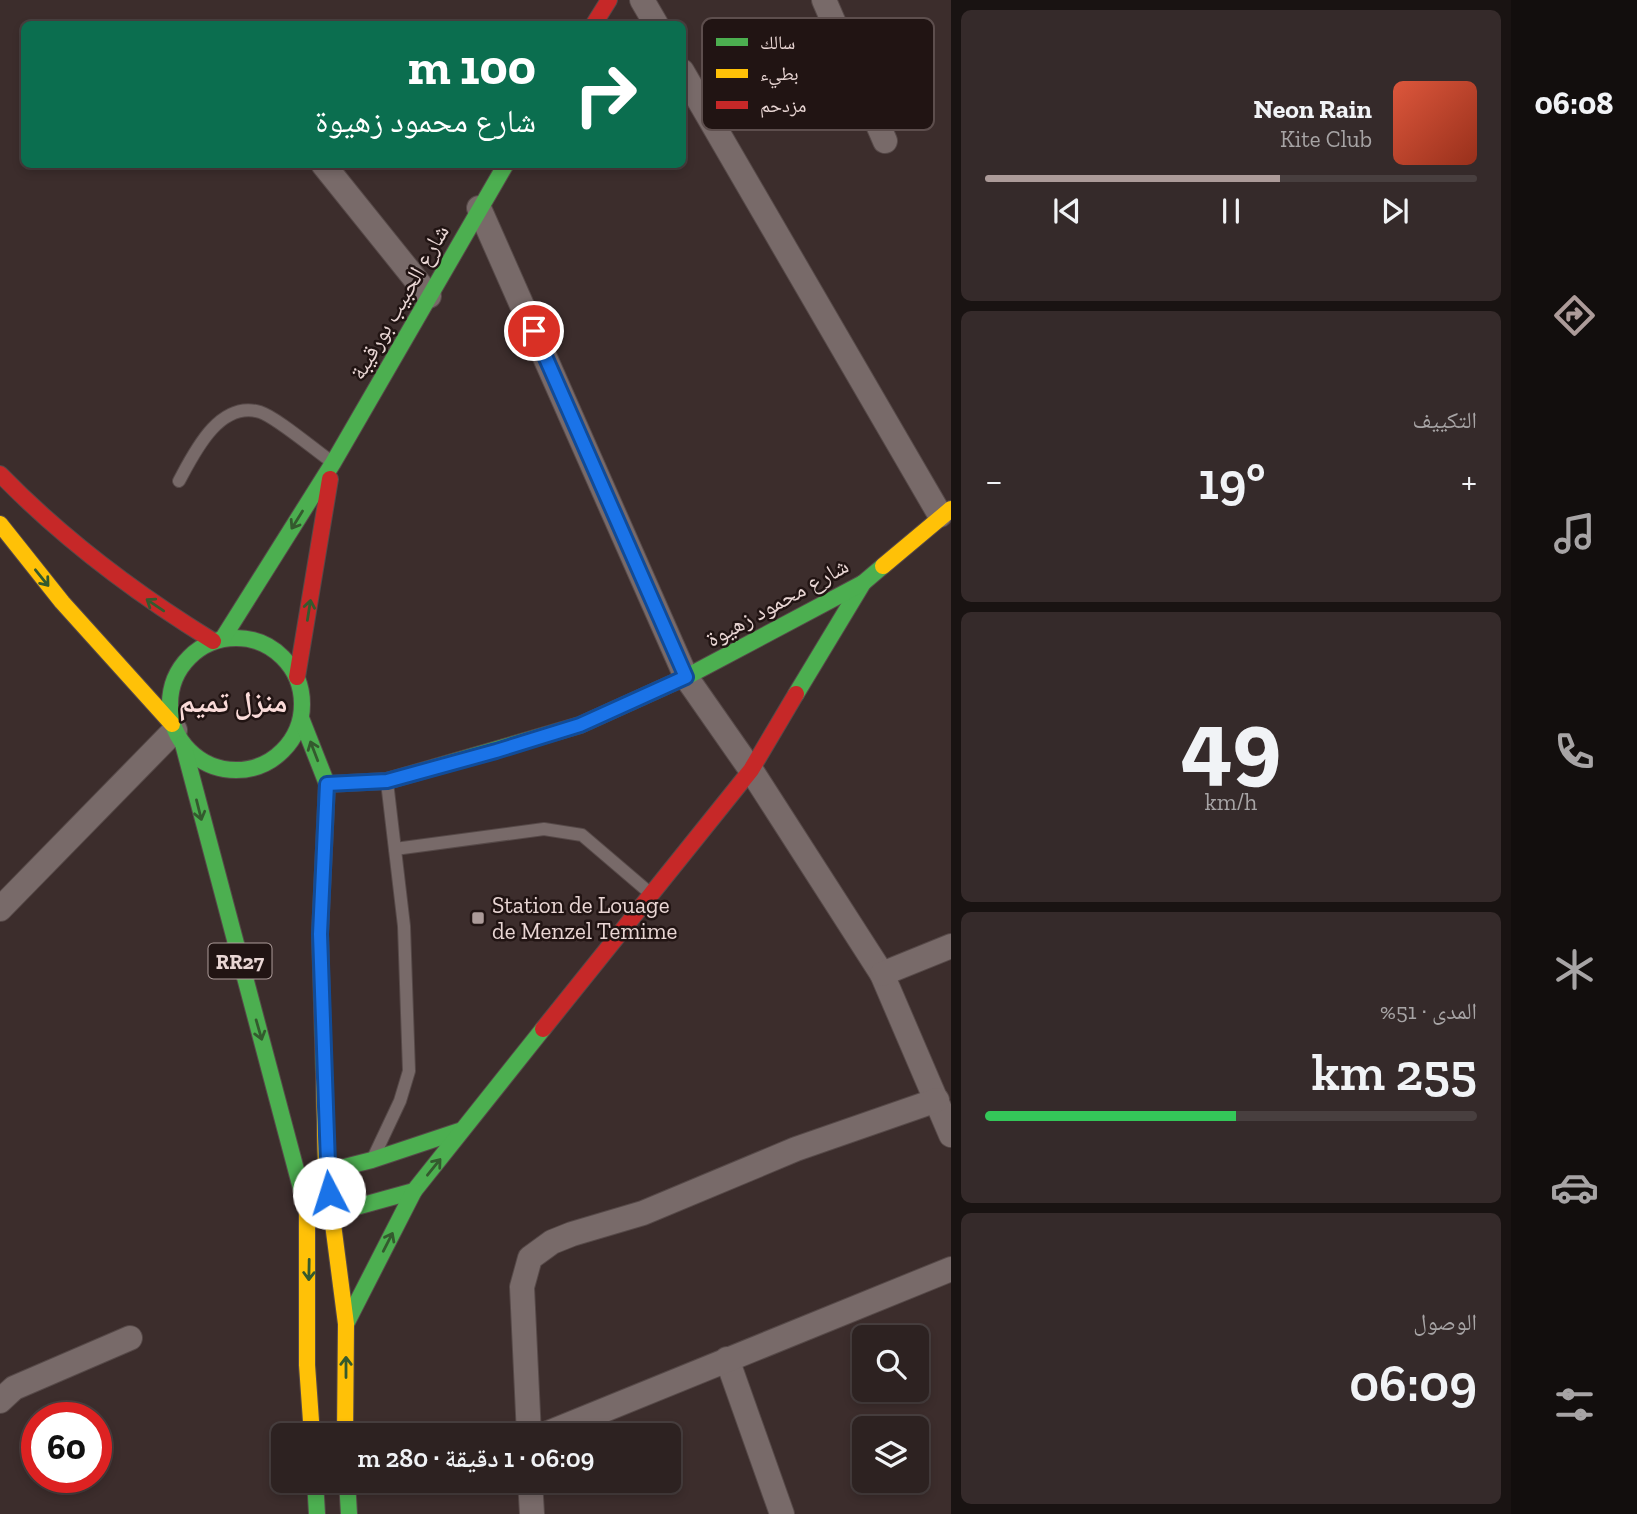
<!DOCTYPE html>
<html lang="ar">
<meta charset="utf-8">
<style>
body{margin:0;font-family:"Zilla Slab","Noto Naskh Arabic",serif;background:#352a2a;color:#f1f3f6;direction:rtl;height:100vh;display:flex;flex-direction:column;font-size:26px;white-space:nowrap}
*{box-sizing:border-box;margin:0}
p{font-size:23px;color:#a7a4a5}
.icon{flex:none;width:38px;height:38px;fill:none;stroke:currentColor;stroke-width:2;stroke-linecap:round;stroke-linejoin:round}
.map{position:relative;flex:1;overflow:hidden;direction:ltr}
.sheet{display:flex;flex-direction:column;gap:10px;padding:10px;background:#191312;width:560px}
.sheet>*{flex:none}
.hud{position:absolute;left:21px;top:21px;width:665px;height:147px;border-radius:10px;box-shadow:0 4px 10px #0003,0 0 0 2px #483f3f;direction:rtl;background:#0b6e4f;color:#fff;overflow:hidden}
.fabs{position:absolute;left:852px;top:1325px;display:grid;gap:14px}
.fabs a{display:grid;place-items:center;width:77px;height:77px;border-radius:10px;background:#2d2221;box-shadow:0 4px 10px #0003,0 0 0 2px #483f3f;font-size:35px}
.speed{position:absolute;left:21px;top:1402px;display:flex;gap:14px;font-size:35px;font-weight:700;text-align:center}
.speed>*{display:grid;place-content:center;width:91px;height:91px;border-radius:50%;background:#2d2221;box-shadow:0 4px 10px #0003,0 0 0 2px #483f3f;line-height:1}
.speed .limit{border:10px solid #d22;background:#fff;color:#111}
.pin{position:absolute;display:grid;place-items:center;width:60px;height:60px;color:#fff;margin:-30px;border:4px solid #fff;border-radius:50%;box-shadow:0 2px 7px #0007}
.me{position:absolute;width:77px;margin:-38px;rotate:355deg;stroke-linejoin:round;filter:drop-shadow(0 0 5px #0008)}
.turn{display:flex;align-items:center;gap:24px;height:147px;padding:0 35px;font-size:32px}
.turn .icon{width:91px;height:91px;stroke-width:2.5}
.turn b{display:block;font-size:49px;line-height:60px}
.big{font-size:52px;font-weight:600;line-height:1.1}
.sheet .card{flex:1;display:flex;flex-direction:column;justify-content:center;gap:10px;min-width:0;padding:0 24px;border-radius:10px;background:#352a2a}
.sheet .dial{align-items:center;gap:0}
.dial b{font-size:91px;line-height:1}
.song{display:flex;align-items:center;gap:21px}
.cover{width:84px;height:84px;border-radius:10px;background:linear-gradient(135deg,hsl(10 70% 55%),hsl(10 70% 35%))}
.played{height:7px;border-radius:4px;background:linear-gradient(90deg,#ac9b99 60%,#483f3f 60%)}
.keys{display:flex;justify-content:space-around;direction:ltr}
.heat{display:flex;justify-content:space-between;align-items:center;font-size:38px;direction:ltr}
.charge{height:10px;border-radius:5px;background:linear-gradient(90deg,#34c759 51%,#483f3f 0)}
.trip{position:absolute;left:271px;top:1423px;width:410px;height:70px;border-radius:10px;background:#2d2221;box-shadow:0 4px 10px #0003,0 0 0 2px #483f3f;font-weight:600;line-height:70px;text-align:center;direction:rtl}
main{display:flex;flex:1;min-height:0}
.tab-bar{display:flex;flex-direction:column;width:126px;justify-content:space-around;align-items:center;background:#120e0d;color:#a7a4a5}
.tab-bar .icon{width:49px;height:49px}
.tab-bar .active{color:#ac9b99}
.tab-bar b{font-size:32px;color:#f1f3f6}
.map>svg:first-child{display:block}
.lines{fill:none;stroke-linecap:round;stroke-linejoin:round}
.lane-casing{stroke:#564948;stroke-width:14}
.street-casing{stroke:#564948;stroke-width:26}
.fast-casing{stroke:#564948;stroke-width:18}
.slow-casing{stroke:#564948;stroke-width:18}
.jam-casing{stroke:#564948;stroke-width:18}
.lane{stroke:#786a69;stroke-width:12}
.street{stroke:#786a69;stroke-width:24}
.fast{stroke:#4caf50;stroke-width:16}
.slow{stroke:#ffc107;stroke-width:16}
.jam{stroke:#c62828;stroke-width:16}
.oneway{stroke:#345a2e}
.route-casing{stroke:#114b97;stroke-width:18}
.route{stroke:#1a73e8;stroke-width:12}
.poi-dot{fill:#ac9b99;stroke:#211413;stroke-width:2.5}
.labels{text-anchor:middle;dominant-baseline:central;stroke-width:5;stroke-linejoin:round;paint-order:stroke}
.shield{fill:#211413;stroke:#ad9c9a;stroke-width:2}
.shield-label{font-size:21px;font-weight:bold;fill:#e9d6d4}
.street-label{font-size:23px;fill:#e9d6d4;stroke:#211413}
.poi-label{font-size:23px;fill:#e9d6d4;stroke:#211413;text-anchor:start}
.district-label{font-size:30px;font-weight:bold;fill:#fadbd9;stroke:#211413}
.key{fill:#211413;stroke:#5d4e4d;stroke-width:2}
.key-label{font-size:19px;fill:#e9d6d4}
</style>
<main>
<nav class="tab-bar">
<b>06:08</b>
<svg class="icon active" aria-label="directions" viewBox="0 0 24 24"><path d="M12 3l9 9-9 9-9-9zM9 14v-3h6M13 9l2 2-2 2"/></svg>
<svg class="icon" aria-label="music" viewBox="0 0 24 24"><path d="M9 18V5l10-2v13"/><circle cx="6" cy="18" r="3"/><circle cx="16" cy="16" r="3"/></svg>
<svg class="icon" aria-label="phone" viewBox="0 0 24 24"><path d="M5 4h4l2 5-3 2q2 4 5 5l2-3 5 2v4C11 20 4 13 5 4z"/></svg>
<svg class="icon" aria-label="climate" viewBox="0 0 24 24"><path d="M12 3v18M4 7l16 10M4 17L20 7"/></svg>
<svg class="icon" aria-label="car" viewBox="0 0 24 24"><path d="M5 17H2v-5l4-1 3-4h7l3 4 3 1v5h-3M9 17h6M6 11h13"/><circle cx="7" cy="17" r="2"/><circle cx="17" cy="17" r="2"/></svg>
<svg class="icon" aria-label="filters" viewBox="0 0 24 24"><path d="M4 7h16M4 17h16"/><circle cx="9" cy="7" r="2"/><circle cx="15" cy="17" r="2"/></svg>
</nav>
<section class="sheet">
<div class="card">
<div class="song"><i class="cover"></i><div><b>Neon Rain</b><p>Kite Club</p></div></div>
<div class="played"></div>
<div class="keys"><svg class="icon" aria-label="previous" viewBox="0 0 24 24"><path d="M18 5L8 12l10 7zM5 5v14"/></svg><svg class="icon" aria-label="pause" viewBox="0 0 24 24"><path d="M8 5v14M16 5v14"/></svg><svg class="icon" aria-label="next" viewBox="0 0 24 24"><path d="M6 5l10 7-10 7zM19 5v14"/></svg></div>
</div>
<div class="card"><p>التكييف</p>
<div class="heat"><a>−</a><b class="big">19°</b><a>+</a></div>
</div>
<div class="card dial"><b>49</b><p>km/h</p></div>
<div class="card"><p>المدى · 51%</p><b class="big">255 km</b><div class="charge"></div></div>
<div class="card"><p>الوصول</p><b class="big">06:09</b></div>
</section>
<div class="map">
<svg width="951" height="1514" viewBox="0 0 951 1514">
<rect width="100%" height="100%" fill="#3c2d2c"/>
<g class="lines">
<g class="lane-casing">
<g id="lane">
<path d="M179,481C194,453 219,400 260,412C276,417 316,451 332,462"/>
<polyline points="395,849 544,829 582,835 651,894"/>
<polyline points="375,1154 400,1101 409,1071 404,926 387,782"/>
</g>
</g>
<g class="street-casing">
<g id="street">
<polyline points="642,0 656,24"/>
<polyline points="824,0 885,141"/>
<polyline points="682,71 940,515"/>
<polyline points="323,164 429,296"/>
<polyline points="479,208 686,677 751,770 882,974 951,1135"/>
<polyline points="0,909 175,730"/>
<polyline points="882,974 951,946"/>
<polyline points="727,1359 782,1514"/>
<polyline points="0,1401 14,1388 130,1338"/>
<polyline points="529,1435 522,1287 530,1258 552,1242 572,1234 643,1213 796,1149 937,1100"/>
<polyline points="543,1435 951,1269"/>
<polyline points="530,1480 532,1514"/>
</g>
</g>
<g class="fast-casing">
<g id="fast">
<circle cx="236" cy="704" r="66"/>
<polyline points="223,638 333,463 506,164"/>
<polyline points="796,694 863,583"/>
<polyline points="301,718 327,784 320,934 324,1074"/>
<polyline points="183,744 307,1211"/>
<polyline points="327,784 387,781 580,725 686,677 863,583 883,566"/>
<polyline points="301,1178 372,1160 459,1131"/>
<polyline points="309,1220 414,1191 543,1029"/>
<polyline points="346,1324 414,1191"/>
<polyline points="315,1480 317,1514"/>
<polyline points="347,1480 349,1514"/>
</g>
</g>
<g class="slow-casing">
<g id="slow">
<polyline points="0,524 62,602 172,724"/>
<polyline points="883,566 951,509"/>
<polyline points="324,1074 326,1170 346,1324 345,1435"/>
<polyline points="307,1211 307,1365 312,1435"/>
</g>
</g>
<g class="jam-casing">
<g id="jam">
<polyline points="594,24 609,0"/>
<path d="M0,474C64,540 135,593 213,641"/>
<polyline points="297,677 330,479"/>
<polyline points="543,1029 751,770 796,694"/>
</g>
</g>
<use href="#lane" class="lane"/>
<use href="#street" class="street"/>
<use href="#fast" class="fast"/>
<use href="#slow" class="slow"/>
<use href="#jam" class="jam"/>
</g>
<defs><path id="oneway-shaft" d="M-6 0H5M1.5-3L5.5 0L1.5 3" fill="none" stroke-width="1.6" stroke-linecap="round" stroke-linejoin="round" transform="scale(1.75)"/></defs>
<g class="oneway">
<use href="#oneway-shaft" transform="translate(297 520) rotate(122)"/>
<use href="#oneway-shaft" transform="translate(42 578) rotate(51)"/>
<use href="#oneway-shaft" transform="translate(155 605) rotate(-146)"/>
<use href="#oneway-shaft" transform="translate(309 610) rotate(-81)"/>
<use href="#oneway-shaft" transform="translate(314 751) rotate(-111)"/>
<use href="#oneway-shaft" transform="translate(199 810) rotate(76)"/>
<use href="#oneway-shaft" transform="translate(259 1030) rotate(74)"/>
<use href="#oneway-shaft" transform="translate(434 1167) rotate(-51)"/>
<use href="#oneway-shaft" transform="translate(388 1242) rotate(-63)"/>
<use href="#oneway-shaft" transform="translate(309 1270) rotate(91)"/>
<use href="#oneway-shaft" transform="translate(346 1367) rotate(-90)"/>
</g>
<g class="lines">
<g class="route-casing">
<polyline id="route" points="329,1193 320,934 327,784 387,781 496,751 580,725 686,677 534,331"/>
</g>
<use href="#route" class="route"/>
</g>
<rect class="poi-dot" x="471" y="911" width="14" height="14" rx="3.5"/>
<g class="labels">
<rect class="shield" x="208.5" y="943.5" width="63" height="35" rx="5"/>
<g class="shield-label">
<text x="240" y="961">RR27</text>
</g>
<g class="street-label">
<text transform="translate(399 302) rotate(-60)">شارع الحبيب بورقيبة</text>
<text transform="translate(777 602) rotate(-29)">شارع محمود زهيوة</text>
</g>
<g class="poi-label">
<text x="492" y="905">Station de Louage<tspan x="492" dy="26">de Menzel Temime</tspan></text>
</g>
<g class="district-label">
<text x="233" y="702">منزل تميم</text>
</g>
</g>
<rect x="702" y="18" width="232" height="112" rx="10" class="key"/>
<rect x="716" y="38" width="32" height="8" fill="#4caf50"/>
<rect x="716" y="69" width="32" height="9" fill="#ffc107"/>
<rect x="716" y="101" width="32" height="8" fill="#c62828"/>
<g class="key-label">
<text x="760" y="49">سالك</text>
<text x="760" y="80">بطيء</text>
<text x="760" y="112">مزدحم</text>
</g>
</svg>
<div class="fabs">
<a><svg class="icon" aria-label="search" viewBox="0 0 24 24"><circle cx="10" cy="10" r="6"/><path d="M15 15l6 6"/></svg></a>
<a><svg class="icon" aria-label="layers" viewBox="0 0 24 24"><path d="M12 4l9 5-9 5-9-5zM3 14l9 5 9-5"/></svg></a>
</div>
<div class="speed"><div class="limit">60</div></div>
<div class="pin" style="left:534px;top:331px;background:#d93025"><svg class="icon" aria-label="arrive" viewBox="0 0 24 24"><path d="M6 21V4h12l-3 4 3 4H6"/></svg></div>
<svg class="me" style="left:329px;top:1193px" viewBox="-20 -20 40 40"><circle r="19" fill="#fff"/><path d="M0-13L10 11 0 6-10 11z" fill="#1a73e8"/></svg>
<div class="trip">06:09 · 1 دقيقة · 280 m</div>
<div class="hud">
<div class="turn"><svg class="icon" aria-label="right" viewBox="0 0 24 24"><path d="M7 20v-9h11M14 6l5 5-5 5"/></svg><div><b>100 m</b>شارع محمود زهيوة</div></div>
</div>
</div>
</main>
